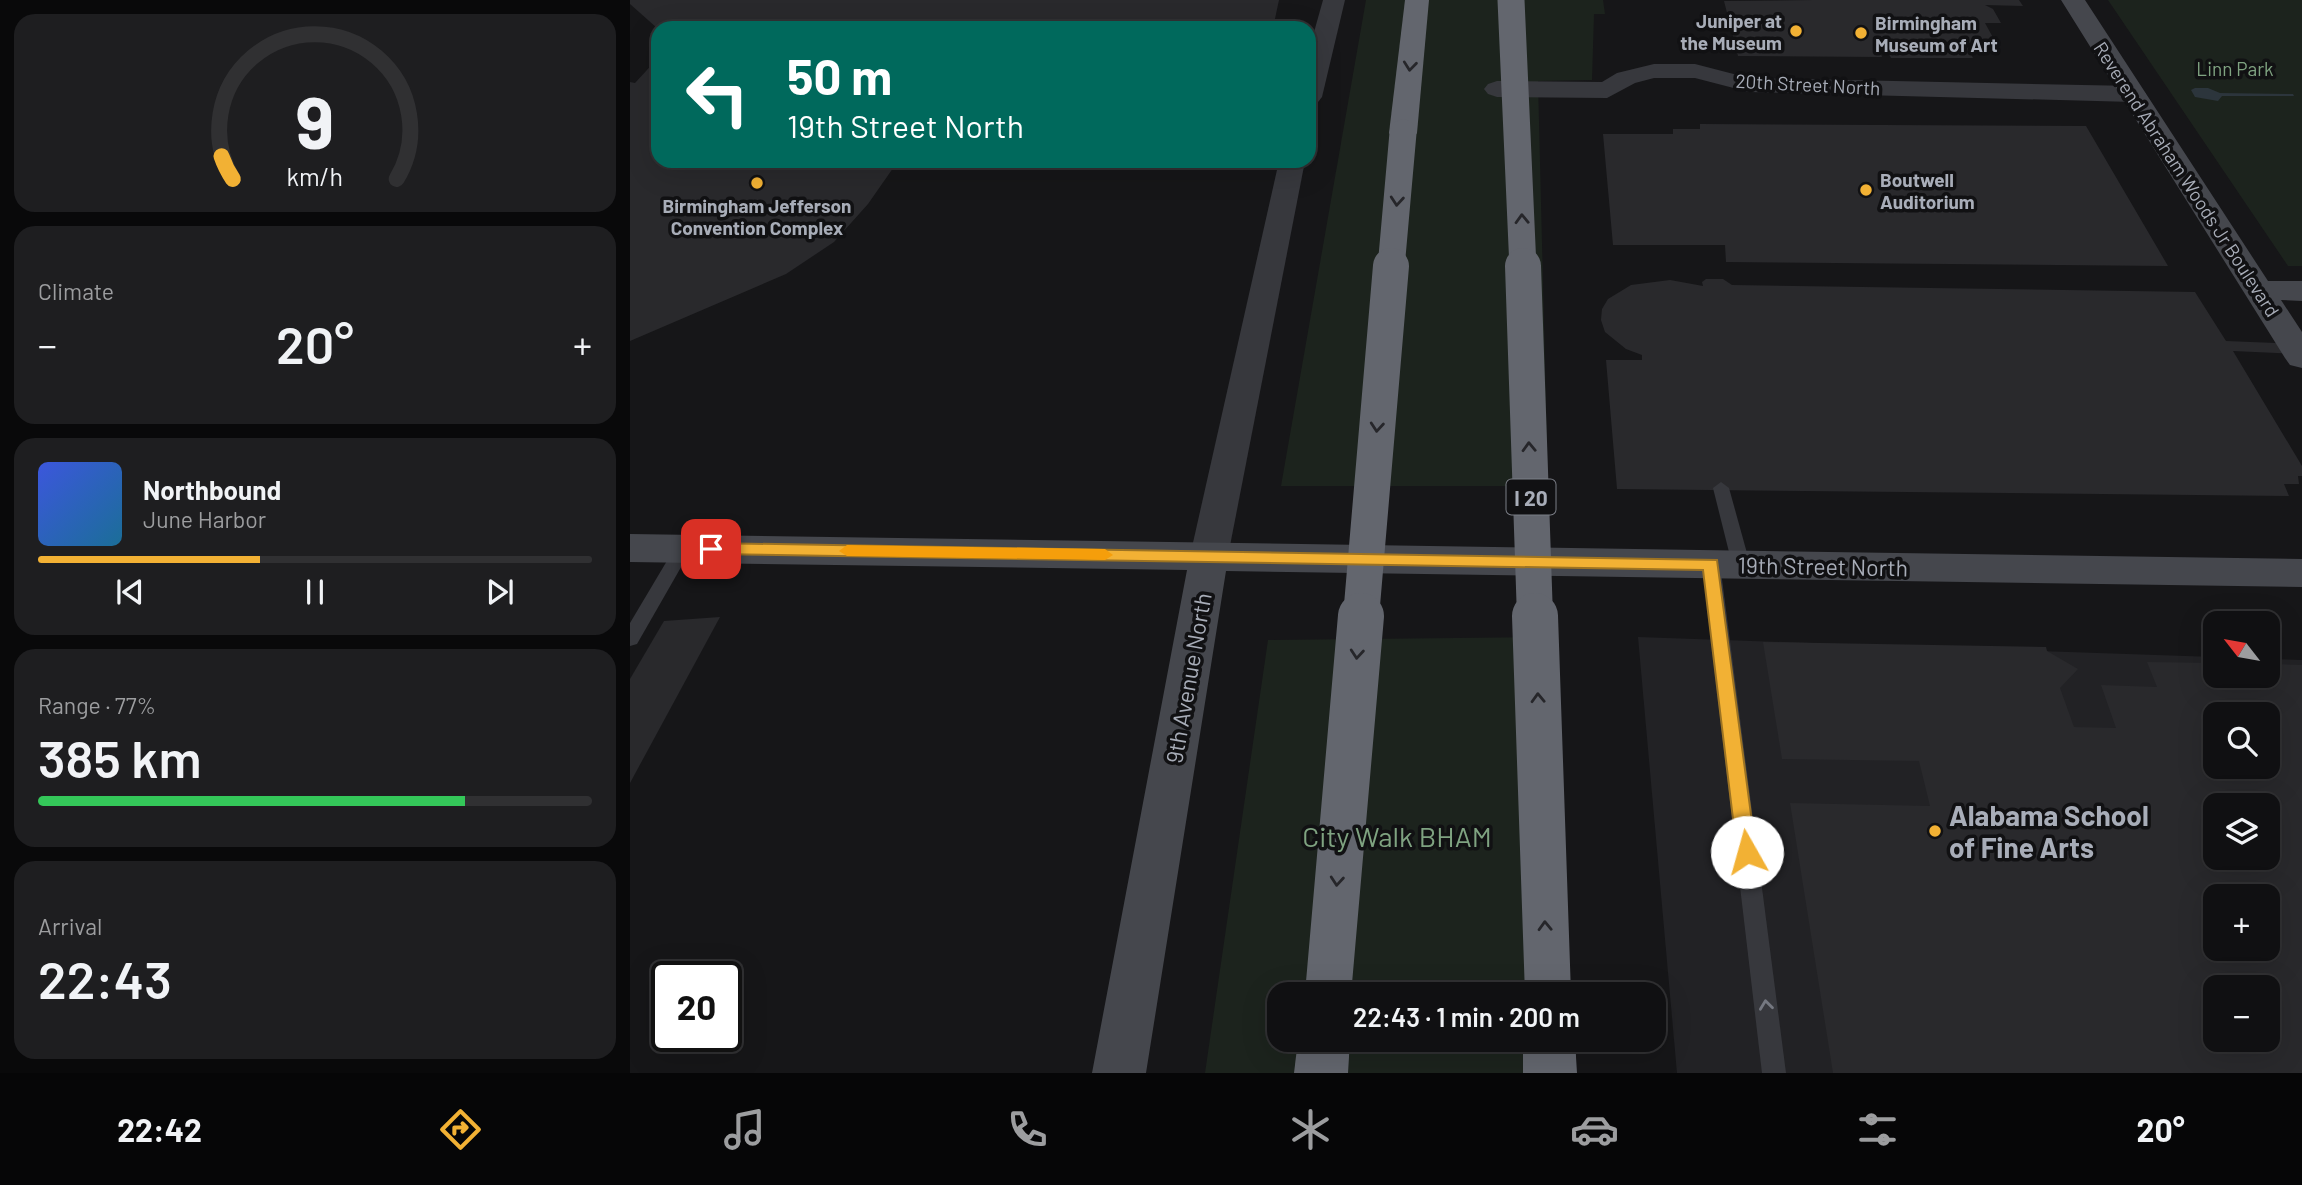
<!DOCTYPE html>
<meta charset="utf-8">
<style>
body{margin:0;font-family:Barlow,sans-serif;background:#1e1e20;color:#f1f3f6;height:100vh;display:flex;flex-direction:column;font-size:26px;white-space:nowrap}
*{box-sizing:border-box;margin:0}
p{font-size:23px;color:#9c9d9f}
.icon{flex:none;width:38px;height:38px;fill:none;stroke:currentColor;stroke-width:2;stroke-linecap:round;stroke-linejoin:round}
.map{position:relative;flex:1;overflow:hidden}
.sheet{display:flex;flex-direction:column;gap:14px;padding:14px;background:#09090a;width:630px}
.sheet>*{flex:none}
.hud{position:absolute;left:21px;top:21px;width:665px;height:147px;border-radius:21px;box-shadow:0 7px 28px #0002,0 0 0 2px #303032;background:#00695c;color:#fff;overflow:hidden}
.needle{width:46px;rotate:301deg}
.buttons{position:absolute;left:1573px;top:611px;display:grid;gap:14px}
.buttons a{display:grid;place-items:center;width:77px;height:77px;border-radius:14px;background:#101012;box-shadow:0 7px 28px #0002,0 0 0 2px #303032;font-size:35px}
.speed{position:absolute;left:21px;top:961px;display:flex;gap:14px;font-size:35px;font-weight:700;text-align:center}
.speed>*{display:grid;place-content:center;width:91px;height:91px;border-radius:50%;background:#101012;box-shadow:0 7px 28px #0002,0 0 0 2px #303032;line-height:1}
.speed .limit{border:4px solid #111;border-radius:10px;background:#fff;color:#111}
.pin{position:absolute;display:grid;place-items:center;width:60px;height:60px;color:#fff;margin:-30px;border-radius:14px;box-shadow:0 4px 10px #0006}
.me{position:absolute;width:77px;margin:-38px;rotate:353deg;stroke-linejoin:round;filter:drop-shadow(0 0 5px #0008)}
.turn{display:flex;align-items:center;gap:24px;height:147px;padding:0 21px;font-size:32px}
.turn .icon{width:91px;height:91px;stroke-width:2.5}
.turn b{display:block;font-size:49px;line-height:60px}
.big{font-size:52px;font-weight:600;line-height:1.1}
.sheet .card{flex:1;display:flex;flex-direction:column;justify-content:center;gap:10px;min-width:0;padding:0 24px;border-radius:21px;background:#1e1e20}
.sheet .dial{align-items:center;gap:0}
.dial svg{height:182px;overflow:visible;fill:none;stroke:#303032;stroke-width:7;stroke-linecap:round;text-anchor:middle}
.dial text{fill:#f1f3f6;stroke:none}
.song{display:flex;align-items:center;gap:21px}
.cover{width:84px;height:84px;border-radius:10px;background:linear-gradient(135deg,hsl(230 70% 55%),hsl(200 70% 35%))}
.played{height:7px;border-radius:4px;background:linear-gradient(90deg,#f2b134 40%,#303032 40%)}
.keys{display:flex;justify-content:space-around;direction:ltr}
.heat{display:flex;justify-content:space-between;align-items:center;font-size:38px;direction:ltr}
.charge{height:10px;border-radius:5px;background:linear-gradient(90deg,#34c759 77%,#303032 0)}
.trip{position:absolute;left:637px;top:982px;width:399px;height:70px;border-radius:21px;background:#101012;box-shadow:0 7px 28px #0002,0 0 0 2px #303032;font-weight:600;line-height:70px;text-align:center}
.tab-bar{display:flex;height:112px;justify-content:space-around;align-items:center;background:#060607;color:#9c9d9f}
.tab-bar .icon{width:49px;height:49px}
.tab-bar .on{color:#f2b134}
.tab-bar b{font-size:32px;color:#f1f3f6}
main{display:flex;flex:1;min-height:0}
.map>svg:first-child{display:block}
.built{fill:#222225;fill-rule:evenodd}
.green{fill:#1c231d}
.water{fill:#2c353c}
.building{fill:#29292c;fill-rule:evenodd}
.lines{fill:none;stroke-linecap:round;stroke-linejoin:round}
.lane{fill:#37383d;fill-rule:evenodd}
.street{fill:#37383d;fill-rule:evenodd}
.secondary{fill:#45474d;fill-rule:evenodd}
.highway{fill:#63666e;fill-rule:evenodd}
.highway-bridge-far2{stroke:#63666e;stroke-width:27}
.highway-bridge-far1{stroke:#63666e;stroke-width:36}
.highway-bridge{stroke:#63666e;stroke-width:46}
.oneway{stroke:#26262a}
.oneway2{stroke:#757881}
.route{fill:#f2b134;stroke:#9d7322;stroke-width:2}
.slow{fill:#f59e0b}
.poi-dot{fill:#f2b134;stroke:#111113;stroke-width:2.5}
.labels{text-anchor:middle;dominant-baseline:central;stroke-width:7;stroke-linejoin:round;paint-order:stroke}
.far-poi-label{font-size:19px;font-weight:bold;fill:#a8adb8;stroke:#111113;text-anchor:start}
.far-park-label{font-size:19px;fill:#7fa381;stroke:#111113}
.far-street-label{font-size:19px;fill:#a8adb8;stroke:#111113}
.shield{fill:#111113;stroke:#7b7e86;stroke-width:2}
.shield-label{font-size:21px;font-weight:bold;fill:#a8adb8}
.street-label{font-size:23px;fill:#a8adb8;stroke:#111113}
.near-poi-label{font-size:28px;font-weight:bold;fill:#a8adb8;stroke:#111113;text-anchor:start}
.near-park-label{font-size:28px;fill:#7fa381;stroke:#111113}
</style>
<main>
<section class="sheet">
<div class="card dial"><svg viewBox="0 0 100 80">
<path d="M14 69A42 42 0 1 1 86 69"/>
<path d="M14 69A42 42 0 0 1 9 59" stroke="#f2b134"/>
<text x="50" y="56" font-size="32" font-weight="700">9</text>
<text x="50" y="72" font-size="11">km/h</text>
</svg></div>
<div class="card"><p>Climate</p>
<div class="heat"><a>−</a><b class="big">20°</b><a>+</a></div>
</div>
<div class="card">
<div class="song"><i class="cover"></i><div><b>Northbound</b><p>June Harbor</p></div></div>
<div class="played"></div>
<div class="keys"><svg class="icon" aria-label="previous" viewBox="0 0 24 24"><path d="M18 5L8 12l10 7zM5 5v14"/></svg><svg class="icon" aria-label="pause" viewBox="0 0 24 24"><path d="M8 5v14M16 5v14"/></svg><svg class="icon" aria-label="next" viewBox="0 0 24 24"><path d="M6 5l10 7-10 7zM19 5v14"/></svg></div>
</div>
<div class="card"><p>Range · 77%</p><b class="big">385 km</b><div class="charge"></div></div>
<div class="card"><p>Arrival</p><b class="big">22:43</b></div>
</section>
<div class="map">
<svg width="1672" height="1073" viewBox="0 0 1672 1073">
<rect width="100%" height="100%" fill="#161618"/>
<path class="built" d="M1008,637L1585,657L1586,676H1638V659L1672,660V1073H1047ZM1586,714H1638V766H1586ZM1586,805H1638V858H1586ZM1586,896H1638V948H1586ZM1586,987H1638V1040H1586Z"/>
<g class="green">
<polygon points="736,0 973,0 975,14 964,14 962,80 908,81 918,486 651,486"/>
<polygon points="1478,0 1672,0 1672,266 1658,266"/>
<polygon points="913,637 932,994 649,994 649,1040 934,1040 936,1073 575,1073 638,640"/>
</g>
<polygon class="water" points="1565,88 1578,88 1590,93 1663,94 1664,96 1592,96 1588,101 1565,97 1561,90"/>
<g class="building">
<polygon points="0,0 649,0 643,28 27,28 0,4"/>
<polygon points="1185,0 1389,0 1393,6 1355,5 1363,9 1371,23 1355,23 1366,43 1335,43 1343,58 1261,58 1259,54 1251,54 1252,57 1108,56 1094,1"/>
<polygon points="28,58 28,161 268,161 238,204 204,242 156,274 0,341 0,82 5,83"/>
<polygon points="1070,124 1456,126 1538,266 1096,262 1095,245 983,245 973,134 1043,134 1043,129 1070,129"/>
<polygon points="1076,279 1093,279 1102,285 1565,292 1596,341 1672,344 1672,354 1603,351 1672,466 1672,476 1668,476 1669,484 1654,484 1659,496 987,489 976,360 1012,360 1012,355 996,349 975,332 971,320 972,309 978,299 1001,285 1040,280 1073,286 1072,282"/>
<polygon points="90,617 0,783 0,679 34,621"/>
<path d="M1133,642L1416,647L1417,651L1448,669L1430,688L1444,727L1486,728L1471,685L1527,687L1517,662L1586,663V676H1638V664L1672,665V1073H1203L1160,803L1300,806L1289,761L1152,759ZM1586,714H1638V766H1586ZM1586,805H1638V858H1586ZM1586,896H1638V948H1586ZM1586,987H1638V1040H1586Z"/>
</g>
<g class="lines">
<g class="lane">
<polygon points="1091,482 1099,488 1120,564 1111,570 1102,564 1083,488"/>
<polygon points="53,542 62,548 7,644 0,646 0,623 47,544"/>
<polygon points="1081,558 1090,564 1156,1073 1132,1073 1072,564"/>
</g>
<g class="street">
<polygon points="693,0 715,0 692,97 688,102 679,105 679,50"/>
<polygon points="1024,64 1065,64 1119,78 1503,86 1512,89 1516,94 1512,99 1503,102 1119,92 1065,78 1024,78 1005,83 977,98 867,97 858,94 854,89 858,84 867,81 972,82 987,73"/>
<polygon points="649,161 675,161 598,556 592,565 579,569 566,565 560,556"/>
</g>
<g class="secondary">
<polygon points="1431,0 1455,0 1638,281 1672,281 1672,301 1651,300 1672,332 1672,368 1660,365 1655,358"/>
<polygon points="0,534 1672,559 1672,587 596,571 516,1073 462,1073 557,570 0,562"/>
</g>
<g class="highway">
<polygon points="775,0 799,0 787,133 783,139 763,139 759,133"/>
<polygon points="668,1040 720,1040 718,1073 664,1073"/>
<polygon points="893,1040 945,1040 947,1073 893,1073"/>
</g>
<g class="highway-bridge-far2">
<polyline points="881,0 893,268"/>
<polyline points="761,268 773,133"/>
</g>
<g class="highway-bridge-far1">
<polyline points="893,266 905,617"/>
<polyline points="731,617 761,266"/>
</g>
<g class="highway-bridge">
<polyline points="905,616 918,994"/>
<polyline points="698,994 731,616"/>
</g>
</g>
<defs><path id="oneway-chevron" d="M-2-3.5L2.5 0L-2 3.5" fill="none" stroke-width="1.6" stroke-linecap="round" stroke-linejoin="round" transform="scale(1.75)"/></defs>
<g class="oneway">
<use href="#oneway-chevron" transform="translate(780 66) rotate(96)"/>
<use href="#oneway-chevron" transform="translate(767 201) rotate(95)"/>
<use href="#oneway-chevron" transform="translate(892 219) rotate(-92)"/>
<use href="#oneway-chevron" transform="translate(747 427) rotate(95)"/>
<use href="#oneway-chevron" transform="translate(899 447) rotate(-92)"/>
<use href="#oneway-chevron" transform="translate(727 654) rotate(95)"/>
<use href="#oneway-chevron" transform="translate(908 698) rotate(-92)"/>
<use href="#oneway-chevron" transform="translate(707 881) rotate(95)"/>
<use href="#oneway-chevron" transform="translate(915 926) rotate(-92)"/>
</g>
<use class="oneway2" href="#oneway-chevron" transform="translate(1136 1005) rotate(-97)"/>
<polygon class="route" points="81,543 1087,560 1126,852 1124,858 1110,858 1107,852 1073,570 81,554 73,549"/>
<polygon class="slow" points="217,545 475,549 483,555 475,560 217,556 209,551"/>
<g class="poi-dot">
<circle cx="1166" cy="31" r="7"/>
<circle cx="1231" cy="33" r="7"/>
<circle cx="127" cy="183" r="7"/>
<circle cx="1236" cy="190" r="7"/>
<circle cx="1305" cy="831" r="7"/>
</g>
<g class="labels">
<g class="far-poi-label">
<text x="1152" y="20" text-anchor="end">Juniper at<tspan x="1152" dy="22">the Museum</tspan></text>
<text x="1245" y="22">Birmingham<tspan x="1245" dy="22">Museum of Art</tspan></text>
<text x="1250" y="179">Boutwell<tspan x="1250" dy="22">Auditorium</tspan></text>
<text x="127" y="205" text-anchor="middle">Birmingham Jefferson<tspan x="127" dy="22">Convention Complex</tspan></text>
</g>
<g class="far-park-label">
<text x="1605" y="68">Linn Park</text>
</g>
<g class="far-street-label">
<text transform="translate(1178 84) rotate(3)">20th Street North</text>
<text transform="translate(1557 179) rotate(57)">Reverend Abraham Woods Jr Boulevard</text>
</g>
<rect class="shield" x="876.5" y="479.5" width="49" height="35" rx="5"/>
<g class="shield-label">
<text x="901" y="497">I 20</text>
</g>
<g class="street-label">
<text transform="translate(1193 566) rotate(1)">19th Street North</text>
<text transform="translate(558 678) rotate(-80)">9th Avenue North</text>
</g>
<g class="near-poi-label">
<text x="1319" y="815">Alabama School<tspan x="1319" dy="32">of Fine Arts</tspan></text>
</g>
<g class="near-park-label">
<text x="767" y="836">City Walk BHAM</text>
</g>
</g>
</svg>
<div class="buttons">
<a><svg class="needle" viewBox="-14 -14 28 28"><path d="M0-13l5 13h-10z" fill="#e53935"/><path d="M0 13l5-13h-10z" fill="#9c9d9f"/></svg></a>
<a><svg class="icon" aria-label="search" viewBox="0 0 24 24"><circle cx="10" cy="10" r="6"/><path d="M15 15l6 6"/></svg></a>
<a><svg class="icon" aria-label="layers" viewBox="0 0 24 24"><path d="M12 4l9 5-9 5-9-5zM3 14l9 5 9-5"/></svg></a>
<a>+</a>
<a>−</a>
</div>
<div class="speed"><div class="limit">20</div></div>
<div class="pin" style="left:81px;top:549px;background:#d93025"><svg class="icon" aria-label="arrive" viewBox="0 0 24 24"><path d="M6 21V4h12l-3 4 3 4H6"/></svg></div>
<svg class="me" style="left:1117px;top:852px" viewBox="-20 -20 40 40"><circle r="19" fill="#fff"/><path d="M0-13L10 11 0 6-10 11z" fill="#f2b134"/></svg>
<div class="trip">22:43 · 1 min · 200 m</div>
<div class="hud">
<div class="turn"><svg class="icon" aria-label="left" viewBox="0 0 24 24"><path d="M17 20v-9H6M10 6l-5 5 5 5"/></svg><div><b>50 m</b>19th Street North</div></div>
</div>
</div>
</main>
<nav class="tab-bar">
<b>22:42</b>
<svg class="icon on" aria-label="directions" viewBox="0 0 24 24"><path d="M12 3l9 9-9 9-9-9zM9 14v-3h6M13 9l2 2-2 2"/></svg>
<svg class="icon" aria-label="music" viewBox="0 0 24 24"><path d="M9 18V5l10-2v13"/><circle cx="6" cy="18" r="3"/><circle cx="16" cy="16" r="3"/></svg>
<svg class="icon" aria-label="phone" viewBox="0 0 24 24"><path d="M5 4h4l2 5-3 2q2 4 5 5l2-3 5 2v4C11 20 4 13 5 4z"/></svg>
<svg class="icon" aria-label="climate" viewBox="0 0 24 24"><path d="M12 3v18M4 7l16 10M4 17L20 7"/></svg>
<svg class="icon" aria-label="car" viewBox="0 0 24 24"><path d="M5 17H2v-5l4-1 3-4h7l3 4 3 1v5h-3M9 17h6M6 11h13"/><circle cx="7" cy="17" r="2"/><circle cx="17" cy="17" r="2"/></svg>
<svg class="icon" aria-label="filters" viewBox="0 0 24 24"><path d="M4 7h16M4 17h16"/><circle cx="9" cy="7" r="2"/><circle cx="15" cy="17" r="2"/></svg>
<b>20°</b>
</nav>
